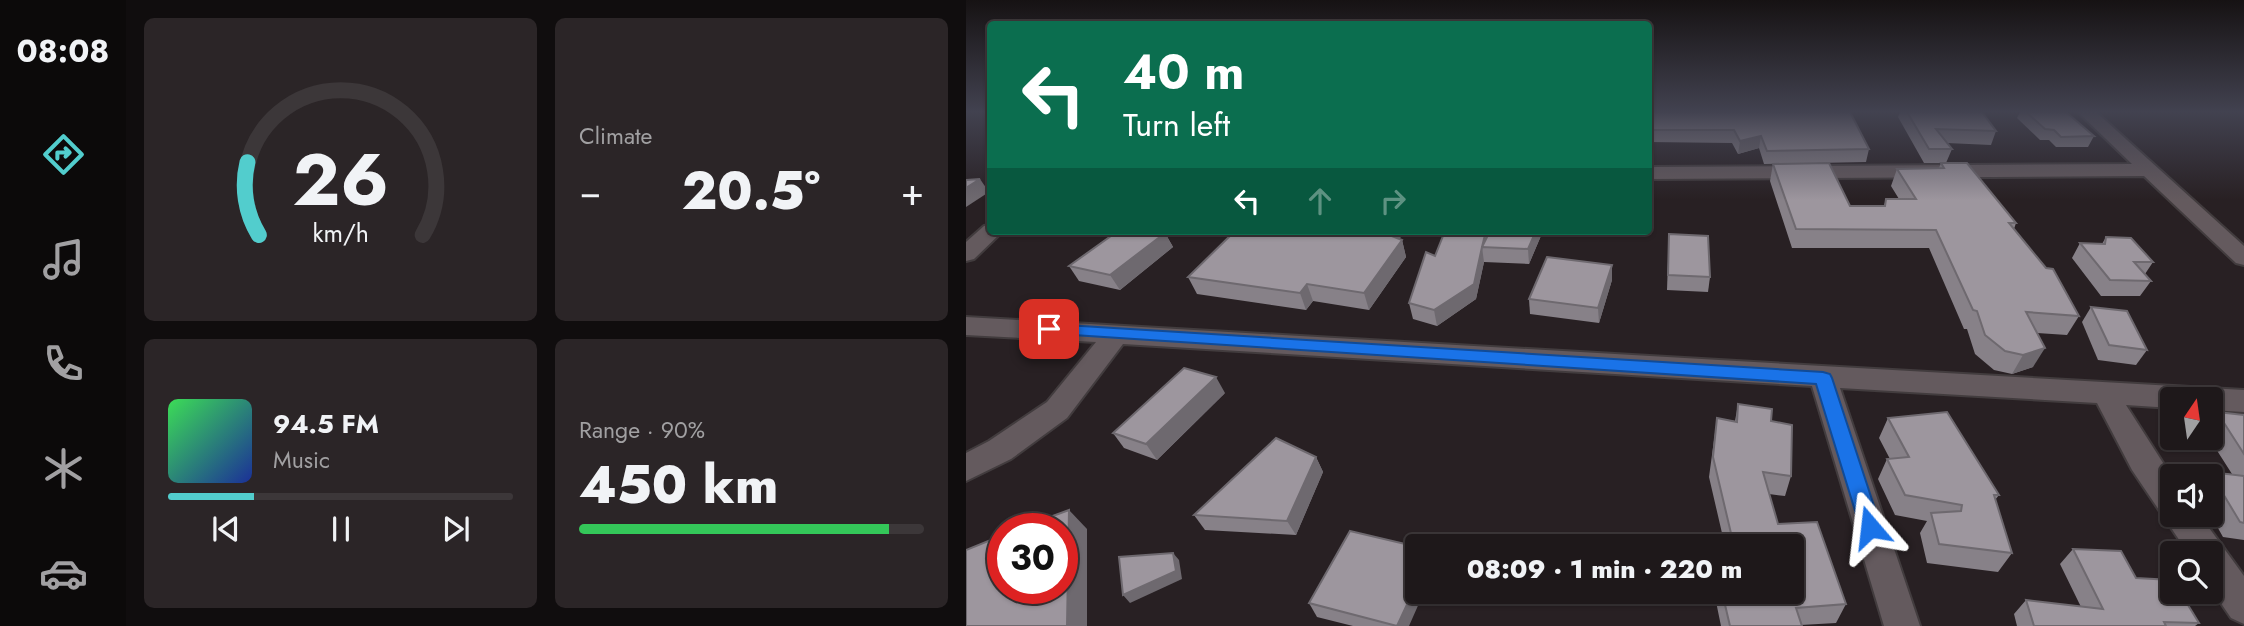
<!DOCTYPE html>
<meta charset="utf-8">
<style>
body{margin:0;font-family:Jost,sans-serif;background:#2b2527;color:#f1f3f6;height:100vh;display:flex;flex-direction:column;font-size:26px;white-space:nowrap}
*{box-sizing:border-box;margin:0}
p{font-size:23px;color:#a1a0a2}
.icon{flex:none;width:38px;height:38px;fill:none;stroke:currentColor;stroke-width:2;stroke-linecap:round;stroke-linejoin:round}
.map{position:relative;flex:1;overflow:hidden}
.sheet{display:flex;flex-direction:column;gap:18px;padding:18px;background:#100d0e;width:840px}
.sheet>*{flex:none}
.top-card{position:absolute;left:21px;top:21px;width:665px;height:214px;border-radius:7px;box-shadow:0 2px 5px #0004,0 0 0 2px #3c3739;background:#0b6e4f;color:#fff;overflow:hidden}
.needle{width:46px;rotate:13deg}
.buttons{position:absolute;left:1194px;top:387px;display:grid;gap:14px}
.buttons a{display:grid;place-items:center;width:63px;height:63px;border-radius:7px;background:#1e181a;box-shadow:0 2px 5px #0004,0 0 0 2px #3c3739;font-size:35px}
.speed{position:absolute;left:21px;top:513px;display:flex;gap:14px;font-size:35px;font-weight:700;text-align:center}
.speed>*{display:grid;place-content:center;width:91px;height:91px;border-radius:50%;background:#1e181a;box-shadow:0 2px 5px #0004,0 0 0 2px #3c3739;line-height:1}
.speed .limit{border:10px solid #d22;background:#fff;color:#111}
.pin{position:absolute;display:grid;place-items:center;width:60px;height:60px;color:#fff;margin:-30px;border-radius:14px;box-shadow:0 4px 10px #0006}
.me{position:absolute;width:77px;margin:-38px;rotate:343deg;stroke-linejoin:round;filter:drop-shadow(0 0 5px #0008)}
.turn{display:flex;align-items:center;gap:24px;height:147px;padding:0 21px;font-size:32px}
.turn .icon{width:91px;height:91px;stroke-width:2.5}
.turn b{display:block;font-size:49px;line-height:60px}
.lanes{display:flex;align-items:center;height:66px;padding:0 21px;background:#0003;justify-content:center;gap:35px;direction:ltr}
.lanes .off{opacity:.35}
.big{font-size:52px;font-weight:800;line-height:1.1}
.sheet .widget{flex:1;display:flex;flex-direction:column;justify-content:center;gap:10px;min-width:0;padding:0 24px;border-radius:10px;background:#2b2527}
.sheet .dial{align-items:center;gap:0}
.dial svg{height:182px;overflow:visible;fill:none;stroke:#3c3739;stroke-width:7;stroke-linecap:round;text-anchor:middle}
.dial text{fill:#f1f3f6;stroke:none}
.song{display:flex;align-items:center;gap:21px}
.cover{width:84px;height:84px;border-radius:10px;background:linear-gradient(135deg,hsl(130 70% 55%),hsl(230 70% 35%))}
.played{height:7px;border-radius:4px;background:linear-gradient(90deg,#52cdcd 25%,#3c3739 25%)}
.keys{display:flex;justify-content:space-around;direction:ltr}
.heat{display:flex;justify-content:space-between;align-items:center;font-size:38px;direction:ltr}
.charge{height:10px;border-radius:5px;background:linear-gradient(90deg,#34c759 90%,#3c3739 0)}
.sheet .tiles{flex:1;display:grid;gap:18px;grid-template-columns:repeat(2,1fr)}
.trip{position:absolute;left:439px;top:534px;width:399px;height:70px;border-radius:7px;background:#1e181a;box-shadow:0 2px 5px #0004,0 0 0 2px #3c3739;font-weight:800;line-height:70px;text-align:center}
main{display:flex;flex:1;min-height:0}
.menu{display:flex;flex-direction:column;width:126px;justify-content:space-around;align-items:center;background:#0c0a0a;color:#a1a0a2}
.menu .icon{width:49px;height:49px}
.menu .current{color:#52cdcd}
.menu b{font-size:32px;color:#f1f3f6}
.map>svg:first-child{display:block}
.lines{fill:none;stroke-linecap:round;stroke-linejoin:round}
.street-casing{stroke:#423c3e;stroke-width:4}
.street{fill:#645a5e;fill-rule:evenodd}
.wall{fill:#878188}
.shaded-wall{fill:#6e696f}
.building{fill:#9d969e;stroke:#6e696f;stroke-width:2}
.route{fill:#1a73e8;stroke:#114b97;stroke-width:2}
</style>
<main>
<nav class="menu">
<b>08:08</b>
<svg class="icon current" aria-label="directions" viewBox="0 0 24 24"><path d="M12 3l9 9-9 9-9-9zM9 14v-3h6M13 9l2 2-2 2"/></svg>
<svg class="icon" aria-label="music" viewBox="0 0 24 24"><path d="M9 18V5l10-2v13"/><circle cx="6" cy="18" r="3"/><circle cx="16" cy="16" r="3"/></svg>
<svg class="icon" aria-label="phone" viewBox="0 0 24 24"><path d="M5 4h4l2 5-3 2q2 4 5 5l2-3 5 2v4C11 20 4 13 5 4z"/></svg>
<svg class="icon" aria-label="climate" viewBox="0 0 24 24"><path d="M12 3v18M4 7l16 10M4 17L20 7"/></svg>
<svg class="icon" aria-label="car" viewBox="0 0 24 24"><path d="M5 17H2v-5l4-1 3-4h7l3 4 3 1v5h-3M9 17h6M6 11h13"/><circle cx="7" cy="17" r="2"/><circle cx="17" cy="17" r="2"/></svg>
</nav>
<section class="sheet">
<div class="tiles">
<div class="widget dial"><svg viewBox="0 0 100 80">
<path d="M14 69A42 42 0 1 1 86 69"/>
<path d="M14 69A42 42 0 0 1 9 37" stroke="#52cdcd"/>
<text x="50" y="56" font-size="32" font-weight="700">26</text>
<text x="50" y="72" font-size="11">km/h</text>
</svg></div>
<div class="widget"><p>Climate</p>
<div class="heat"><a>−</a><b class="big">20.5°</b><a>+</a></div>
</div>
<div class="widget">
<div class="song"><i class="cover"></i><div><b>94.5 FM</b><p>Music</p></div></div>
<div class="played"></div>
<div class="keys"><svg class="icon" aria-label="previous" viewBox="0 0 24 24"><path d="M18 5L8 12l10 7zM5 5v14"/></svg><svg class="icon" aria-label="pause" viewBox="0 0 24 24"><path d="M8 5v14M16 5v14"/></svg><svg class="icon" aria-label="next" viewBox="0 0 24 24"><path d="M6 5l10 7-10 7zM19 5v14"/></svg></div>
</div>
<div class="widget"><p>Range · 90%</p><b class="big">450 km</b><div class="charge"></div></div>
</div>
</section>
<div class="map">
<svg width="1278" height="626" viewBox="0 0 1278 626">
<rect width="100%" height="100%" fill="#282023"/>
<g class="lines">
<g class="street-casing">
<g id="street">
<polygon points="1112,112 1130,112 1278,246 1278,265 1270,263 1178,176 682,179 682,167 1166,164"/>
<polygon points="24,225 24,231 37,231 8,259 0,261 0,242 18,226"/>
<polygon points="0,317 1278,390 1278,412 1244,410 1244,399 1206,399 1206,408 1160,405 1206,477 1206,514 1233,514 1278,576 1278,624 1265,618 1244,587 1244,553 1222,553 1166,470 1131,403 874,388 954,626 918,626 846,386 157,344 101,418 45,459 0,481 0,453 23,441 81,402 130,342 0,335"/>
</g>
</g>
<use href="#street" class="street"/>
</g>
<g class="wall">
<polygon points="682,112 903,149 900,162 798,164 793,148 772,154 766,143 682,142"/>
<polygon points="934,112 1016,112 1030,131 1025,145 981,143 986,149 980,163 958,163 932,117"/>
<polygon points="1054,112 1100,112 1128,136 1122,147 1090,147 1083,140 1074,140 1051,118"/>
<polygon points="975,163 1050,223 1048,229 1113,316 1101,335 1071,333 1067,367 1046,374 1028,370 1009,354 1001,329 998,329 963,248 826,248 804,181 807,164 884,206 918,206 920,199 933,199 925,186 931,169 973,168"/>
<polygon points="352,231 438,231 433,239 436,240 440,257 403,310 347,301 340,310 231,294 222,277 349,235"/>
<polygon points="520,231 521,237 577,231 563,264 518,262 510,299 471,326 447,319 443,303 469,256"/>
<polygon points="199,233 207,247 154,290 113,281 103,266"/>
<polygon points="703,234 744,277 742,292 701,290"/>
<polygon points="1140,237 1187,262 1179,274 1185,281 1174,296 1135,296 1106,258 1114,243 1136,244"/>
<polygon points="646,265 646,280 633,323 564,314 563,299"/>
<polygon points="1125,307 1181,350 1170,365 1132,360 1116,322"/>
<polygon points="259,393 191,460 158,448 147,433"/>
<polygon points="772,404 805,421 825,476 819,496 803,494 812,524 880,604 870,623 835,625 836,626 755,626 748,592 826,592 826,546 759,546 743,477 751,418 769,421"/>
<polygon points="1251,412 1278,415 1278,540 1257,537 1244,514 1244,476 1240,476 1244,472 1266,474 1243,438 1244,419"/>
<polygon points="922,418 1033,495 1029,500 1046,553 1032,572 961,563 954,533 961,521 929,515 912,479 921,459 924,459 913,438"/>
<polygon points="350,457 357,472 330,535 239,530 228,515"/>
<polygon points="1107,549 1170,578 1233,623 1229,626 1051,626 1048,614 1060,600 1115,607 1094,564"/>
<polygon points="343,603 443,626 387,626 351,617"/>
</g>
<g class="shaded-wall">
<polygon points="795,136 793,148 772,154 774,141"/>
<polygon points="14,179 23,192 0,207 0,188"/>
<polygon points="425,231 438,231 427,252 423,235"/>
<polygon points="570,231 577,231 563,264 562,249"/>
<polygon points="199,233 207,247 154,290 144,275"/>
<polygon points="436,240 440,257 403,310 398,293"/>
<polygon points="516,247 518,262 510,299 471,326 468,310"/>
<polygon points="646,265 646,280 633,323 632,308"/>
<polygon points="341,284 347,301 340,310 334,293"/>
<polygon points="1079,348 1067,367 1046,374 1057,355"/>
<polygon points="250,377 259,393 191,460 180,444"/>
<polygon points="350,457 357,472 330,535 321,521"/>
<polygon points="103,510 121,529 121,626 101,626"/>
<polygon points="207,553 213,560 216,579 164,603 157,595"/>
<polygon points="452,581 452,592 458,592 443,626 431,626"/>
</g>
<g class="building">
<polygon points="682,112 884,112 903,149 801,151 795,136 774,141 768,130 682,130"/>
<polygon points="941,112 1016,112 1030,131 970,129 986,149 963,149"/>
<polygon points="1060,112 1100,112 1128,136 1095,137 1088,130 1079,129"/>
<polygon points="863,163 884,206 919,206 920,199 950,199 931,169 978,168 975,163 1001,163 1050,223 1043,223 1080,268 1087,269 1113,316 1060,312 1079,348 1057,355 1039,351 1019,335 1011,311 1007,310 970,230 830,229 807,164"/>
<polygon points="14,179 0,188 0,180"/>
<polygon points="152,231 191,231 199,233 144,275 103,266"/>
<polygon points="269,231 312,231 349,235 352,231 425,231 423,235 436,240 398,293 341,284 334,293 222,277"/>
<polygon points="479,231 520,231 516,247 524,231 570,231 562,249 516,247 508,284 468,310 443,303 460,252 469,256"/>
<polygon points="703,234 742,236 744,277 702,275"/>
<polygon points="1140,237 1165,238 1187,262 1168,262 1185,281 1144,280 1114,243 1139,244"/>
<polygon points="581,257 646,265 632,308 563,299"/>
<polygon points="1125,307 1161,311 1181,350 1143,345"/>
<polygon points="218,368 250,377 180,444 147,433"/>
<polygon points="772,404 806,409 805,421 826,425 825,476 797,472 812,524 851,522 880,604 830,608 836,626 764,626 756,592 826,592 826,546 768,546 747,457 751,418 771,422"/>
<polygon points="981,412 1033,495 1028,495 1046,553 973,544 965,513 995,511 996,505 939,495 921,459 943,457 922,418"/>
<polygon points="1251,412 1278,415 1278,454"/>
<polygon points="310,438 350,457 321,521 228,515"/>
<polygon points="1244,472 1278,476 1278,523 1274,522"/>
<polygon points="103,510 101,626 0,626 0,550 37,535 37,588 96,588 96,528 54,528"/>
<polygon points="384,531 452,547 452,581 431,626 343,603"/>
<polygon points="1107,549 1155,551 1170,578 1206,580 1206,592 1214,592 1233,623 1198,622 1200,626 1068,626 1060,600 1137,609"/>
<polygon points="207,553 210,571 157,595 153,557"/>
</g>
<linearGradient id="sky" x2="0" y2="1"><stop stop-color="#161213"/><stop offset="0.56" stop-color="#424250"/><stop offset="1" stop-color="#424250" stop-opacity="0"/></linearGradient>
<rect width="1278" height="200" fill="url(#sky)"/>
<polygon class="route" points="83,324 857,372 864,374 866,378 915,527 912,534 904,537 897,534 894,527 850,384 77,333 75,329 77,325"/>
</svg>
<div class="buttons">
<a><svg class="needle" viewBox="-14 -14 28 28"><path d="M0-13l5 13h-10z" fill="#e53935"/><path d="M0 13l5-13h-10z" fill="#a1a0a2"/></svg></a>
<a><svg class="icon" aria-label="sound" viewBox="0 0 24 24"><path d="M4 9h4l5-4v14l-5-4H4zM17 9q2 3 0 6"/></svg></a>
<a><svg class="icon" aria-label="search" viewBox="0 0 24 24"><circle cx="10" cy="10" r="6"/><path d="M15 15l6 6"/></svg></a>
</div>
<div class="speed"><div class="limit">30</div></div>
<div class="pin" style="left:83px;top:329px;background:#d93025"><svg class="icon" aria-label="arrive" viewBox="0 0 24 24"><path d="M6 21V4h12l-3 4 3 4H6"/></svg></div>
<svg class="me" style="left:904px;top:527px" viewBox="-20 -20 40 40"><path d="M0-17L14 15 0 8-14 15z" fill="#1a73e8" stroke="#fff" stroke-width="4"/></svg>
<div class="trip">08:09 · 1 min · 220 m</div>
<div class="top-card">
<div class="turn"><svg class="icon" aria-label="left" viewBox="0 0 24 24"><path d="M17 20v-9H6M10 6l-5 5 5 5"/></svg><div><b>40 m</b>Turn left</div></div>
<div class="lanes"><svg class="icon" aria-label="left" viewBox="0 0 24 24"><path d="M17 20v-9H6M10 6l-5 5 5 5"/></svg><svg class="icon off" aria-label="ahead" viewBox="0 0 24 24"><path d="M12 20V5M6 11l6-6 6 6"/></svg><svg class="icon off" aria-label="right" viewBox="0 0 24 24"><path d="M7 20v-9h11M14 6l5 5-5 5"/></svg></div>
</div>
</div>
</main>
